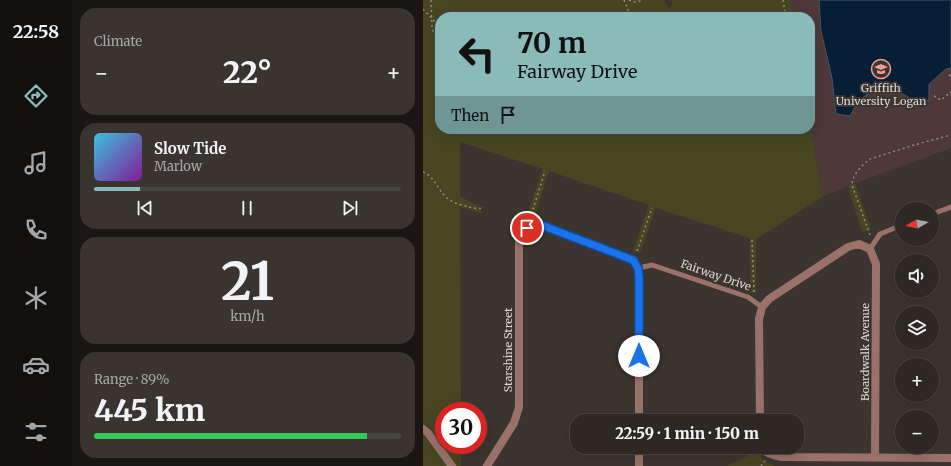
<!DOCTYPE html>
<meta charset="utf-8">
<style>
body{margin:0;font-family:Merriweather,serif;background:#393430;color:#f1f3f6;height:100vh;display:flex;flex-direction:column;font-size:15px;white-space:nowrap}
*{box-sizing:border-box;margin:0}
p{font-size:13px;color:#a7a6a6}
.icon{flex:none;width:22px;height:22px;fill:none;stroke:currentColor;stroke-width:2;stroke-linecap:round;stroke-linejoin:round}
.map{position:relative;flex:1;overflow:hidden}
.drawer{display:flex;flex-direction:column;gap:8px;padding:8px;background:#191613;width:351px}
.drawer>*{flex:none}
.guide{position:absolute;left:12px;top:12px;width:380px;height:122px;border-radius:16px;box-shadow:0 4px 16px #0002,0 0 0 1px #484441;background:#8bbbb9;color:#111;overflow:hidden}
.needle{width:26px;rotate:261deg}
.fabs{position:absolute;left:472px;top:202px;display:grid;gap:8px}
.fabs a{display:grid;place-items:center;width:44px;height:44px;border-radius:50%;background:#2d2823;box-shadow:0 4px 16px #0002,0 0 0 1px #484441;font-size:20px}
.speed{position:absolute;left:12px;top:402px;display:flex;gap:8px;font-size:20px;font-weight:700;text-align:center}
.speed>*{display:grid;place-content:center;width:52px;height:52px;border-radius:50%;background:#2d2823;box-shadow:0 4px 16px #0002,0 0 0 1px #484441;line-height:1}
.speed .limit{border:6px solid #d22;background:#fff;color:#111}
.pin{position:absolute;display:grid;place-items:center;width:34px;height:34px;color:#fff;margin:-17px;border:2px solid #fff;border-radius:50%;box-shadow:0 1px 4px #0007}
.me{position:absolute;width:44px;margin:-22px;rotate:0deg;stroke-linejoin:round;filter:drop-shadow(0 0 3px #0008)}
.turn{display:flex;align-items:center;gap:14px;height:84px;padding:0 16px;font-size:18px}
.turn .icon{width:52px;height:52px;stroke-width:2.5}
.turn b{display:block;font-size:28px;line-height:34px}
.then{display:flex;align-items:center;height:38px;padding:0 16px;background:#0003;gap:8px;font-size:15px}
.big{font-size:30px;font-weight:800;line-height:1.1}
.drawer .tile{flex:1;display:flex;flex-direction:column;justify-content:center;gap:6px;min-width:0;padding:0 14px;border-radius:16px;background:#393430}
.drawer .dial{align-items:center;gap:0}
.dial b{font-size:52px;line-height:1}
.song{display:flex;align-items:center;gap:12px}
.cover{width:48px;height:48px;border-radius:6px;background:linear-gradient(135deg,hsl(190 70% 55%),hsl(290 70% 35%))}
.played{height:4px;border-radius:2px;background:linear-gradient(90deg,#8bbbb9 15%,#484441 15%)}
.keys{display:flex;justify-content:space-around;direction:ltr}
.heat{display:flex;justify-content:space-between;align-items:center;font-size:22px;direction:ltr}
.charge{height:6px;border-radius:3px;background:linear-gradient(90deg,#34c759 89%,#484441 0)}
.trip{position:absolute;left:147px;top:414px;width:234px;height:40px;border-radius:16px;background:#2d2823;box-shadow:0 4px 16px #0002,0 0 0 1px #484441;font-weight:800;line-height:40px;text-align:center}
main{display:flex;flex:1;min-height:0}
.dock{display:flex;flex-direction:column;width:72px;justify-content:space-around;align-items:center;background:#12100e;color:#a7a6a6}
.dock .icon{width:28px;height:28px}
.dock .on{color:#8bbbb9}
.dock b{font-size:18px;color:#f1f3f6}
.map>svg:first-child{display:block}
.education{fill:#4d383a}
.green{fill:#464721}
.water{fill:#071e37;stroke:#475666}
.lines{fill:none;stroke-linecap:round;stroke-linejoin:round}
.path{stroke:#928c87;stroke-width:1.5;stroke-dasharray:2 3;stroke-linecap:butt}
.service{stroke:#9a7269;stroke-width:5}
.minor{stroke:#9a7269;stroke-width:8}
.route-casing{stroke:#114b97;stroke-width:10}
.route{stroke:#1a73e8;stroke-width:7}
.labels{text-anchor:middle;dominant-baseline:central;stroke-width:4;stroke-linejoin:round;paint-order:stroke}
.poi-label{font-size:11px;fill:#ddd8d4;stroke:#3c352f}
.street-label{font-size:11px;fill:#ddd8d4;stroke:#3c352f}
</style>
<main>
<nav class="dock">
<b>22:58</b>
<svg class="icon on" aria-label="directions" viewBox="0 0 24 24"><path d="M12 3l9 9-9 9-9-9zM9 14v-3h6M13 9l2 2-2 2"/></svg>
<svg class="icon" aria-label="music" viewBox="0 0 24 24"><path d="M9 18V5l10-2v13"/><circle cx="6" cy="18" r="3"/><circle cx="16" cy="16" r="3"/></svg>
<svg class="icon" aria-label="phone" viewBox="0 0 24 24"><path d="M5 4h4l2 5-3 2q2 4 5 5l2-3 5 2v4C11 20 4 13 5 4z"/></svg>
<svg class="icon" aria-label="climate" viewBox="0 0 24 24"><path d="M12 3v18M4 7l16 10M4 17L20 7"/></svg>
<svg class="icon" aria-label="car" viewBox="0 0 24 24"><path d="M5 17H2v-5l4-1 3-4h7l3 4 3 1v5h-3M9 17h6M6 11h13"/><circle cx="7" cy="17" r="2"/><circle cx="17" cy="17" r="2"/></svg>
<svg class="icon" aria-label="filters" viewBox="0 0 24 24"><path d="M4 7h16M4 17h16"/><circle cx="9" cy="7" r="2"/><circle cx="15" cy="17" r="2"/></svg>
</nav>
<section class="drawer">
<div class="tile"><p>Climate</p>
<div class="heat"><a>−</a><b class="big">22°</b><a>+</a></div>
</div>
<div class="tile">
<div class="song"><i class="cover"></i><div><b>Slow Tide</b><p>Marlow</p></div></div>
<div class="played"></div>
<div class="keys"><svg class="icon" aria-label="previous" viewBox="0 0 24 24"><path d="M18 5L8 12l10 7zM5 5v14"/></svg><svg class="icon" aria-label="pause" viewBox="0 0 24 24"><path d="M8 5v14M16 5v14"/></svg><svg class="icon" aria-label="next" viewBox="0 0 24 24"><path d="M6 5l10 7-10 7zM19 5v14"/></svg></div>
</div>
<div class="tile dial"><b>21</b><p>km/h</p></div>
<div class="tile"><p>Range · 89%</p><b class="big">445 km</b><div class="charge"></div></div>
</section>
<div class="map">
<svg width="528" height="466" viewBox="0 0 528 466">
<rect width="100%" height="100%" fill="#3c352f"/>
<polygon class="education" points="367,0 528,0 528,148 425,186 399,197 387,121 387,17 370,17"/>
<g class="green">
<polygon points="0,0 240,0 246,8 249,5 249,0 367,0 370,17 17,17 17,129 387,129 387,121 399,197 333,239 333,293 327,292 327,238 233,208 217,253 210,251 226,205 126,171 111,219 103,217 120,169 37,142 37,196 56,207 60,214 37,207 38,411 21,411 21,445 38,445 38,466 0,466"/>
<polygon points="432,183 448,229 439,232 425,186"/>
<polygon points="332,452 339,458 350,465 350,466 304,466"/>
</g>
<polygon class="water" points="396,0 528,0 528,68 523,69 506,84 506,100 496,103 471,89 449,91 435,101 427,116 413,114 409,78 398,31"/>
<g class="lines">
<g class="path">
<polyline points="8,0 9,28 14,42"/>
<polyline points="201,0 208,17"/>
<polyline points="206,0 211,2 218,1"/>
<polyline points="360,0 363,17"/>
<polyline points="0,9 17,27"/>
<polyline points="526,75 528,76"/>
<polyline points="511,96 518,100 528,92"/>
<path d="M0,172C12,177 14,189 23,197C29,203 38,205 46,207C51,208 57,210 61,207"/>
<polyline points="107,219 122,171"/>
<path d="M447,235L429,185C429,175 439,165 447,159L491,145L528,135"/>
<polyline points="329,240 331,292"/>
<polyline points="214,251 229,208"/>
<polyline points="338,466 342,461"/>
</g>
<g class="service">
<polyline points="509,214 528,207"/>
<polyline points="447,249 457,234 479,225"/>
<polyline points="215,268 229,265 325,297 339,307"/>
</g>
<g class="minor">
<polyline points="337,421 336,319 339,307 346,299 425,247 436,244 447,249 453,264 452,457"/>
<polyline points="0,429 5,433 29,466"/>
<path d="M339,447C342,454 351,455 358,457L528,458"/>
<path d="M64,466L91,423L96,407V243C100,228 104,228 118,225L211,260L215,268L216,277V421"/>
<polyline points="216,466 216,447"/>
</g>
</g>
<g class="lines">
<g class="route-casing">
<polyline id="route" points="104,228 118,225 210,260 215,268 216,277 216,356"/>
</g>
<use href="#route" class="route"/>
</g>
<defs>
<g id="university-ring" transform="scale(1)"><circle r="9.5" fill="#3c352f" stroke="#f59b9d" stroke-width="1.5"/><path d="M0-5L7-2L0 1L-7-2ZM-4 1L0 2.5L4 1V4Q0 6-4 4Z" fill="#f59b9d"/></g>
</defs>
<g fill-rule="evenodd">
<use href="#university-ring" x="458" y="69"/>
</g>
<g class="labels">
<g class="poi-label">
<text x="458" y="88">Griffith<tspan x="458" dy="13">University Logan</tspan></text>
</g>
<g class="street-label">
<text transform="translate(293 275) rotate(19)">Fairway Drive</text>
<text transform="translate(85 350) rotate(-90)">Starshine Street</text>
<text transform="translate(442 352) rotate(-90)">Boardwalk Avenue</text>
</g>
</g>
</svg>
<div class="fabs">
<a><svg class="needle" viewBox="-14 -14 28 28"><path d="M0-13l5 13h-10z" fill="#e53935"/><path d="M0 13l5-13h-10z" fill="#a7a6a6"/></svg></a>
<a><svg class="icon" aria-label="sound" viewBox="0 0 24 24"><path d="M4 9h4l5-4v14l-5-4H4zM17 9q2 3 0 6"/></svg></a>
<a><svg class="icon" aria-label="layers" viewBox="0 0 24 24"><path d="M12 4l9 5-9 5-9-5zM3 14l9 5 9-5"/></svg></a>
<a>+</a>
<a>−</a>
</div>
<div class="speed"><div class="limit">30</div></div>
<div class="pin" style="left:104px;top:228px;background:#d93025"><svg class="icon" aria-label="arrive" viewBox="0 0 24 24"><path d="M6 21V4h12l-3 4 3 4H6"/></svg></div>
<svg class="me" style="left:216px;top:356px" viewBox="-20 -20 40 40"><circle r="19" fill="#fff"/><path d="M0-13L10 11 0 6-10 11z" fill="#1a73e8"/></svg>
<div class="trip">22:59 · 1 min · 150 m</div>
<div class="guide">
<div class="turn"><svg class="icon" aria-label="left" viewBox="0 0 24 24"><path d="M17 20v-9H6M10 6l-5 5 5 5"/></svg><div><b>70 m</b>Fairway Drive</div></div>
<div class="then">Then<svg class="icon" aria-label="arrive" viewBox="0 0 24 24"><path d="M6 21V4h12l-3 4 3 4H6"/></svg></div>
</div>
</div>
</main>
